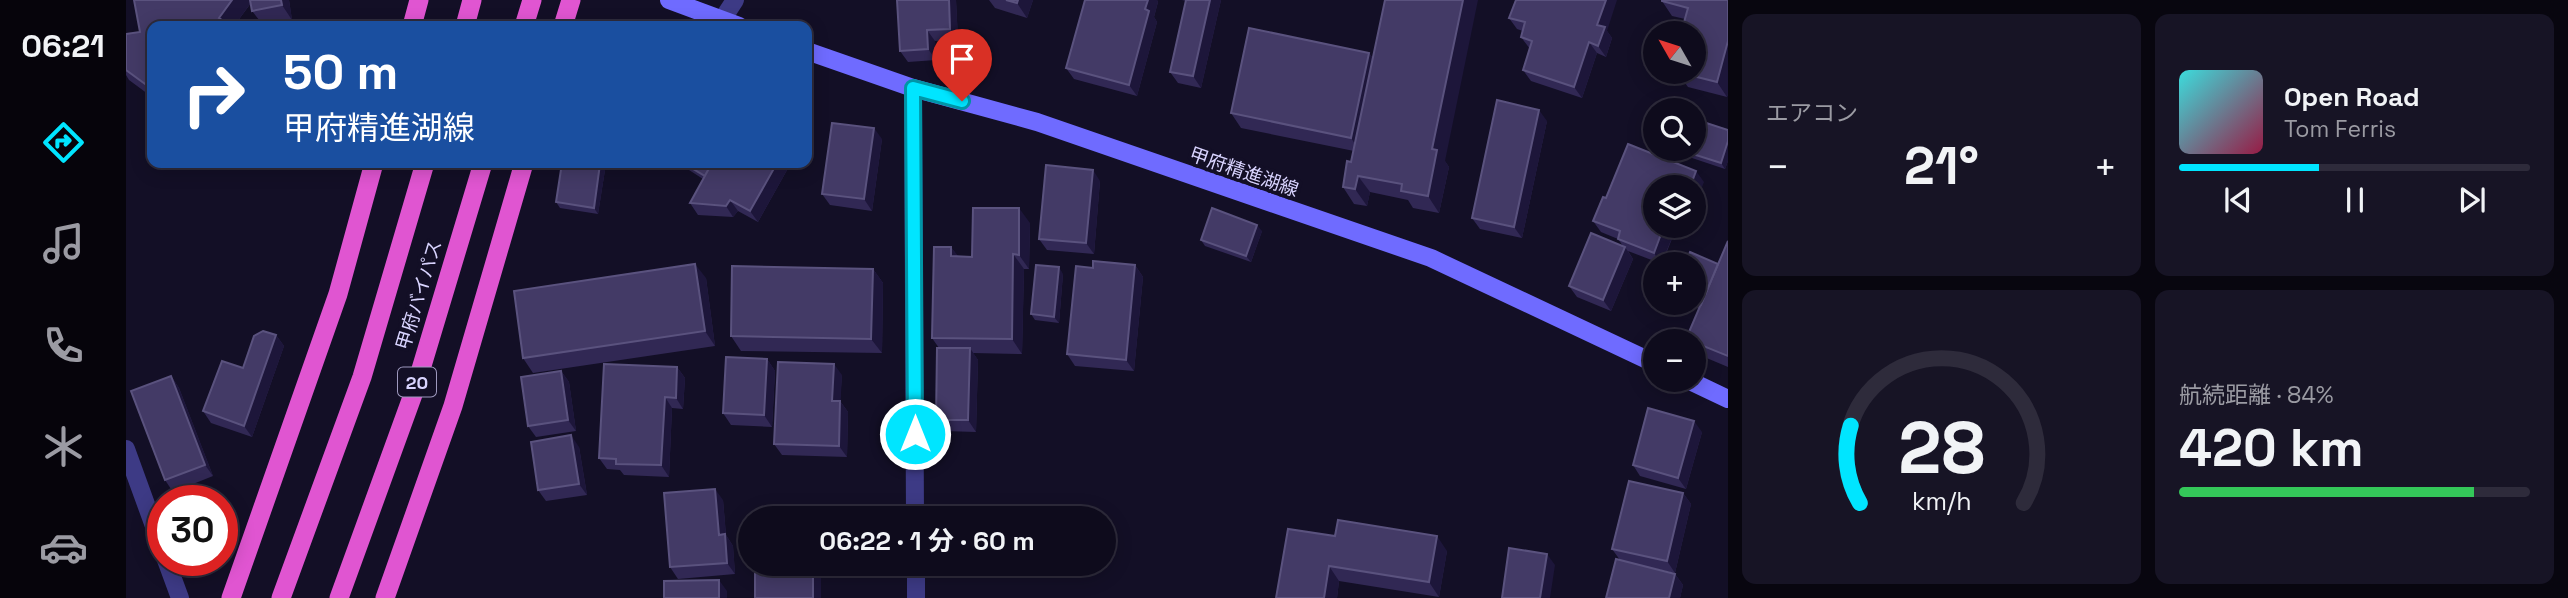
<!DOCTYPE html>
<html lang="ja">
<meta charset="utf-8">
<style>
body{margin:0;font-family:"Space Grotesk","Noto Sans JP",sans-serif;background:#171425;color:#f1f3f6;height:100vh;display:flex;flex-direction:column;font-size:26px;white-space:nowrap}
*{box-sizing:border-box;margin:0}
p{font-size:23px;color:#9b9ba3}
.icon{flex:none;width:38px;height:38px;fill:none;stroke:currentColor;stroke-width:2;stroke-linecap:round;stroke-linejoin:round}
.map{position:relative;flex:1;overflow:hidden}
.panel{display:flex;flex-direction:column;gap:14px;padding:14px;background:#08060f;width:840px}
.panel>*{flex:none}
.top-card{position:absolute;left:21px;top:21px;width:665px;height:147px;border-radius:14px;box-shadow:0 4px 18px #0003,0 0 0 2px #2e2b3b;background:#1a4fa0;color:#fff;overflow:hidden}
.needle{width:46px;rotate:309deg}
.tools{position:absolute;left:1517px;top:21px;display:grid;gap:14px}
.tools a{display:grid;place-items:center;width:63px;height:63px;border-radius:50%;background:#0e0b1c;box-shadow:0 4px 18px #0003,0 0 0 2px #2e2b3b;font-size:35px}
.speed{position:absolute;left:21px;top:485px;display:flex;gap:14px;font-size:35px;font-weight:700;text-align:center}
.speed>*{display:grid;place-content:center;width:91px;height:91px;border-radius:50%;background:#0e0b1c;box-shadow:0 4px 18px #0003,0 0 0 2px #2e2b3b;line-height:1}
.speed .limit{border:10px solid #d22;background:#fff;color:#111}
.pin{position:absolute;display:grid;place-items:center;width:60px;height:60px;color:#fff;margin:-72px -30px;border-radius:50% 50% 50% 0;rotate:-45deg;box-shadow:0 0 7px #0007}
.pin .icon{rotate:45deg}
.me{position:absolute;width:77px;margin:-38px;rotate:0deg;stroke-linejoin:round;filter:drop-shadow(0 0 5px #0008)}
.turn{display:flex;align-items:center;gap:24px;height:147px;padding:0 21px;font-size:32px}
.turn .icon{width:91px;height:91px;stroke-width:2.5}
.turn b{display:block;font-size:49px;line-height:60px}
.big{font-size:52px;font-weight:700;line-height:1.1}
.panel .tile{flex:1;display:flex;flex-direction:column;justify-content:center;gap:10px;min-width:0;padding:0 24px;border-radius:14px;background:#171425}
.panel .dial{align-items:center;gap:0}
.dial svg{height:182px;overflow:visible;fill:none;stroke:#2e2b3b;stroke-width:7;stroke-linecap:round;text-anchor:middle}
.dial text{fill:#f1f3f6;stroke:none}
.song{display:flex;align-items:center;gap:21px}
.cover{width:84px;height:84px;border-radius:10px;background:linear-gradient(135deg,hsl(180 70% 55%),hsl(340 70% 35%))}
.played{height:7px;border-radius:4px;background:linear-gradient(90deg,#00e5ff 40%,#2e2b3b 40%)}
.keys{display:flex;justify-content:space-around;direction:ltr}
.heat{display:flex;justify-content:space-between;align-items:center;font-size:38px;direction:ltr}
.charge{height:10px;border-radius:5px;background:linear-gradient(90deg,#34c759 84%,#2e2b3b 0)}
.panel .tiles{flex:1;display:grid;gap:14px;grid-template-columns:repeat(2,1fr)}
.trip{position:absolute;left:612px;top:506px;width:378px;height:70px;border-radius:35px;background:#0e0b1c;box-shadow:0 4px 18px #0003,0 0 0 2px #2e2b3b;font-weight:700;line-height:70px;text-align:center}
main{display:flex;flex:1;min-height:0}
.dock{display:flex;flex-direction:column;width:126px;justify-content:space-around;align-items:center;background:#06040b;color:#9b9ba3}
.dock .icon{width:49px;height:49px}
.dock .selected{color:#00e5ff}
.dock b{font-size:32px;color:#f1f3f6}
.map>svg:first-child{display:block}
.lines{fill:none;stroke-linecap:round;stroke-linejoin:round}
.minor{stroke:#3d3a85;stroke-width:18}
.secondary{stroke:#6f6bff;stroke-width:18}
.trunk{stroke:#e055d1;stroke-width:19}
.wall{fill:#312854}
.shaded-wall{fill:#1d163a}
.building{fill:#433a66;stroke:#5a527e;stroke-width:2}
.route-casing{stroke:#0095a6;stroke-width:18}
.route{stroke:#00e5ff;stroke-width:12}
.labels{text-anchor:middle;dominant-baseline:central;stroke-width:7;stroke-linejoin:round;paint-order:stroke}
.shield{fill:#130f26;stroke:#9e99be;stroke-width:2}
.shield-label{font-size:18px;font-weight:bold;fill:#d9d4ff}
.street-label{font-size:19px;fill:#d9d4ff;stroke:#130f26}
</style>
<main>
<nav class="dock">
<b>06:21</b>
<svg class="icon selected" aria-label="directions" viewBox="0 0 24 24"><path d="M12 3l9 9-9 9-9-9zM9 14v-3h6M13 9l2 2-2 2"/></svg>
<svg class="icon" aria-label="music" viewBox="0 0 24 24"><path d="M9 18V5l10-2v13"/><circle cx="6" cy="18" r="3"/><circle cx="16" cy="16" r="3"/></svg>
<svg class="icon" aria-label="phone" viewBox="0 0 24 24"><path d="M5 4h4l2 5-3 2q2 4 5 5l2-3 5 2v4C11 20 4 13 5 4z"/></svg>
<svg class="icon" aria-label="climate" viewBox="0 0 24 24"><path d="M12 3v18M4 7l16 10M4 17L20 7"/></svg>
<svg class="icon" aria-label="car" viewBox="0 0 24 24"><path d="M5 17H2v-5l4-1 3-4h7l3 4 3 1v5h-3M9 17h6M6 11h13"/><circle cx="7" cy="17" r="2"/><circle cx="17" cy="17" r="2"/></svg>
</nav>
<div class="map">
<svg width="1602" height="598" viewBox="0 0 1602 598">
<rect width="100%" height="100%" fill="#130f26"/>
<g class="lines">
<g class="minor">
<polyline points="596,20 609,0"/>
<polyline points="787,88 789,518"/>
<polyline points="0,449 37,551"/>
<polyline points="40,560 54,598"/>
<polyline points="790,564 790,598"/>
</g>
<g class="secondary">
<polyline points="543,0 613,26"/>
<polyline points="681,51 787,88 911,122 1305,258 1530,364"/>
<polyline points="1562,380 1602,399"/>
</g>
<g class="trunk">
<polyline points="286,26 293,0"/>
<polyline points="339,26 346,0"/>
<polyline points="398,26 406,0"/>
<polyline points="437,26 445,0"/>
<polyline points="105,598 212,294 248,163"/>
<polyline points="155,598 236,377 299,163"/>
<polyline points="213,598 289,389 357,163"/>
<polyline points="259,598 327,406 398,163"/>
</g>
</g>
<g class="wall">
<polygon points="8,0 163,0 166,20 137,25 126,11 125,3 108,26 26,26 26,97 3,80 0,75 0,34 14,32"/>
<polygon points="830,0 832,40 809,41 810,60 782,62 774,51"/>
<polygon points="863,0 907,0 901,18 869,8"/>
<polygon points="959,0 1031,0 1032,2 1028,17 1031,22 1011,96 948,79 940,68"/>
<polygon points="1056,0 1095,0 1075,88 1052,83 1044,72 1060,1"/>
<polygon points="1602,0 1602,94 1601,97 1562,87 1551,72 1568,72 1559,19 1546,16 1536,1"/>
<polygon points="1383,18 1481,31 1486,38 1480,57 1471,53 1456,98 1405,81 1397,70 1404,49 1395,37 1397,31 1391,29"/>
<polygon points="1243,53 1323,167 1313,213 1287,208 1282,200 1244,192 1241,206 1228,204 1217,187 1225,162 1228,151 1115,128 1105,113"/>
<polygon points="1421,121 1396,238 1354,229 1346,218"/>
<polygon points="1602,130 1602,161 1599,169 1554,154 1550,149"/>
<polygon points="756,139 746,211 704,205 696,194"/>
<polygon points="665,163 632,222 612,211 607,217 572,215 564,203 577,179 563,170 559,164"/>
<polygon points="479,170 472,214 434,208 430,202"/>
<polygon points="974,181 968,254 921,250 913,239"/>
<polygon points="1578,182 1568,187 1530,226 1551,226 1536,264 1502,251 1507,259 1485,311 1451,297 1443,286 1497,246 1492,239 1475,232 1467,221 1480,198"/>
<polygon points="904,223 903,269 898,269 896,354 847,353 852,360 850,432 818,431 810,420 813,348 806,338 825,247 832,257 846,257"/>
<polygon points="1136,231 1125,262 1079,246 1075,240"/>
<polygon points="1602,241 1602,367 1571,354 1568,350 1568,341 1562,341 1560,339 1573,309 1559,303 1568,303 1568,264 1592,264"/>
<polygon points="1009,265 1017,277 1008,371 949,366 941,354 967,268"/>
<polygon points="747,269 757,283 756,353 615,351 605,336"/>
<polygon points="937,274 933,323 909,320 905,314"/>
<polygon points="580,278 589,346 407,373 397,358"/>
<polygon points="150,335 158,346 126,437 85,423 77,411 117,368"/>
<polygon points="641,359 649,371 646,427 605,425 597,413"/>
<polygon points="551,367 559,378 557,409 546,408 543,477 498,475 494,470 481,469 473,458"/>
<polygon points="435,371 443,382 450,431 410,437 402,426"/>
<polygon points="716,375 714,401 722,412 721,457 656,455 648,444"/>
<polygon points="45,376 53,388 87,476 47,492 39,480"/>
<polygon points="1576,432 1560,489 1514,476 1507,465"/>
<polygon points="453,447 461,495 420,501 412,490"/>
<polygon points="1557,493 1565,504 1549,573 1513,565 1549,574 1557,585 1554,598 1480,598 1494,560 1486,549"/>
<polygon points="597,500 600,535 607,546 609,574 552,579 544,567"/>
<polygon points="1209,536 1321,551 1313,597 1213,581 1211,598 1150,598"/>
<polygon points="659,564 707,564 707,570 690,571 695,578 659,567"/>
</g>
<g class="shaded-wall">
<polygon points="106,0 127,0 108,26 99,26 93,18"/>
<polygon points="155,0 163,0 166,20 156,5"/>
<polygon points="823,0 830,0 832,40 824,29"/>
<polygon points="892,0 907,0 901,18 891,3"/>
<polygon points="1022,0 1031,0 1032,2 1028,17 1031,22 1011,96 1003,85"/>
<polygon points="1084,0 1095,0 1075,88 1067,76"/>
<polygon points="1337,0 1352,0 1319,161 1323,167 1313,213 1302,196 1306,149"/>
<polygon points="1480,0 1491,0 1481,31 1486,38 1480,57 1472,46 1471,25"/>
<polygon points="801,30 809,41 810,60 802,49"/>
<polygon points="1602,41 1602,94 1601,97 1591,82"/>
<polygon points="1463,42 1471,53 1456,98 1448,87"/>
<polygon points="1243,53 1253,67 1235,153 1225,138"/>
<polygon points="1413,110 1421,121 1396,238 1388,227"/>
<polygon points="748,128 756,139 746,211 738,199"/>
<polygon points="1602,141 1602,161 1599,169 1595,163"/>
<polygon points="521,163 532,163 526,170"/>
<polygon points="651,163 665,163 632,222 624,211"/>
<polygon points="474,164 479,170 472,214 468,208"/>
<polygon points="967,170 974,181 968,254 960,243"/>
<polygon points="1570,171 1578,182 1568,207 1568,187 1564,187"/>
<polygon points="1232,176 1244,192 1241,206 1229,189"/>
<polygon points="604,200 612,211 607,217 600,206"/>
<polygon points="893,208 904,223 903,269 893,255"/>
<polygon points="1131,225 1136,231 1125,262 1120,256"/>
<polygon points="1538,226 1551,226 1535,264 1528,253"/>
<polygon points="825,247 836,261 825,256"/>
<polygon points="1499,247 1507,259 1485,311 1477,300"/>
<polygon points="887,254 898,269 896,354 886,339"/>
<polygon points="569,264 580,278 589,346 579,331"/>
<polygon points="1009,265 1017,277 1008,371 1000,360"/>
<polygon points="933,267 937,274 933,323 928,317"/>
<polygon points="747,269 757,283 756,353 745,339"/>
<polygon points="150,335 158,346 126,437 118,426"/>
<polygon points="844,348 852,360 850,432 842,420"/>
<polygon points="641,359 649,371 646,427 638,415"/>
<polygon points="708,364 716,375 714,412 706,401"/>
<polygon points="551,367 559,378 557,409 550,398"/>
<polygon points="435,371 443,382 450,431 442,420"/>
<polygon points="45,376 53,388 87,476 79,465"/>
<polygon points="539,397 546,408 543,477 535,465"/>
<polygon points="714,401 722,412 721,457 713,446"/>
<polygon points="1568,421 1576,432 1560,489 1552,478"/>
<polygon points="445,435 453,447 461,495 453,484"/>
<polygon points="589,489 597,500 600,535 607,546 609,574 601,563 593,535"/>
<polygon points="1557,493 1565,504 1549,573 1541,561"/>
<polygon points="1311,536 1321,551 1313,597 1303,582"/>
<polygon points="1421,554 1429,565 1424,598 1414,598"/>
<polygon points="687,566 695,578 695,598 687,598"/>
<polygon points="1203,566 1213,581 1211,598 1198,598"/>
<polygon points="1549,574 1557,585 1554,598 1543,598"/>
<polygon points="593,580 601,591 601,598 593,598"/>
</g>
<g class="building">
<polygon points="8,0 106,0 93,18 105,26 26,26 26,89 0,70 0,34 14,32"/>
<polygon points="124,0 155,0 156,5 126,11"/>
<polygon points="771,0 823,0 824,29 801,30 802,49 774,51"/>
<polygon points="880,0 892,0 891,3"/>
<polygon points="959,0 1022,0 1019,9 1023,11 1003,85 940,68"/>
<polygon points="1060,0 1084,0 1067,76 1044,72"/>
<polygon points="1259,0 1337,0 1306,149 1311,150 1302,196 1275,191 1276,184 1232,176 1229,189 1217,187 1221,161 1225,162"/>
<polygon points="1390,0 1480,0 1471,25 1479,27 1472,46 1463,42 1448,87 1397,70 1406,41 1395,37 1399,22 1383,18"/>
<polygon points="1536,0 1602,0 1602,41 1591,82 1551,72 1568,72 1568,33 1555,33 1562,8 1536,1"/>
<polygon points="1123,28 1243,53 1225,138 1105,113"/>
<polygon points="1371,100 1413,110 1388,227 1346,218"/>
<polygon points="1568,119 1602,130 1602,141 1595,163 1551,149 1568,149"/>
<polygon points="706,123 748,128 738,199 696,194"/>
<polygon points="1502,144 1570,171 1564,187 1530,187 1530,226 1538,226 1528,253 1492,239 1494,231 1467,221 1477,197 1480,198"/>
<polygon points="436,163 466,163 474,164 468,208 430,202"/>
<polygon points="560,163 586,163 579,176 559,164"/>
<polygon points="586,163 651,163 624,211 604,200 600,206 564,203"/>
<polygon points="920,165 967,170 960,243 913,239"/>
<polygon points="847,208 893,208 893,255 887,254 886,339 806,338 808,247 825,247 825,256 846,257"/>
<polygon points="1086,208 1131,225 1120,256 1075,240"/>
<polygon points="1465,233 1499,247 1477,300 1443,286"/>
<polygon points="1602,241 1602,356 1560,339"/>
<polygon points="1564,252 1592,264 1575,305 1568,302 1568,264 1559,264"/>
<polygon points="967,261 1009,265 1000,360 941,354 950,266 967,268"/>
<polygon points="569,264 579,331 397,358 388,291"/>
<polygon points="910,265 933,267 928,317 905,314"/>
<polygon points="606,266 747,269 745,339 605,336"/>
<polygon points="137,331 150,335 118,426 77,411 96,361 117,368 128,336"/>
<polygon points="811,348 844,348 842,420 810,420"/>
<polygon points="600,357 641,359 638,415 597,413"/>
<polygon points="652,362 708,364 706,401 714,401 713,446 648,444"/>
<polygon points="478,364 551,367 550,398 539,397 535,465 490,464 490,459 473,458"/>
<polygon points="435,371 442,420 402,426 395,377"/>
<polygon points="45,376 79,465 39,480 5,391"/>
<polygon points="1522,408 1568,421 1552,478 1507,465"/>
<polygon points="445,435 453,484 412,490 405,442"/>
<polygon points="1503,481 1557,493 1541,561 1486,549"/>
<polygon points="589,489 593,535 599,534 601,563 544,567 538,493"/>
<polygon points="1212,520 1311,536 1303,582 1203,566 1198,598 1150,598 1162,529 1209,536"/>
<polygon points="1383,548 1421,554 1414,598 1376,598"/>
<polygon points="1490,559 1549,574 1543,598 1480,598"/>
<polygon points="659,564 703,564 659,566"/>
<polygon points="687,566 687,598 629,598 629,567"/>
<polygon points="593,580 593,598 538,598 538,581"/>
</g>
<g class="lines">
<g class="route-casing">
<polyline id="route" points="789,434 787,88 836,101"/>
</g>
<use href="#route" class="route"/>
</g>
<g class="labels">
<rect class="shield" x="272" y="367.5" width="38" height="29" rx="5"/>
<g class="shield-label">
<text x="291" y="382">20</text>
</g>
<g class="street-label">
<text transform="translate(1118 172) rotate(19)">甲府精進湖線</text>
<text transform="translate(293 295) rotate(-73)">甲府バイパス</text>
</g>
</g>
</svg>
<div class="tools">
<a><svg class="needle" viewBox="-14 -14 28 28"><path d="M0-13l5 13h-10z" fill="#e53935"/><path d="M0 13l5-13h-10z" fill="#9b9ba3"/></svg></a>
<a><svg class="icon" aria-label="search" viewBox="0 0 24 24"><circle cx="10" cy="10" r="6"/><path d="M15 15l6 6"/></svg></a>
<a><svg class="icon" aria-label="layers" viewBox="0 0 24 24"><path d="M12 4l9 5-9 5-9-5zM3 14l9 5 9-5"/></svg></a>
<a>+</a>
<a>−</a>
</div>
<div class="speed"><div class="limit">30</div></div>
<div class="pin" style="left:836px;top:101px;background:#d93025"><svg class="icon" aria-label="arrive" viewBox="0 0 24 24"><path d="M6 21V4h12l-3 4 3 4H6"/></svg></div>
<svg class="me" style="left:789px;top:434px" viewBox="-20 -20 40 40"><circle r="17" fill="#00e5ff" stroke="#fff" stroke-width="3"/><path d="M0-11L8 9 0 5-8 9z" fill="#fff"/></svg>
<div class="trip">06:22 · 1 分 · 60 m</div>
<div class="top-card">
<div class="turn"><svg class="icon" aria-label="right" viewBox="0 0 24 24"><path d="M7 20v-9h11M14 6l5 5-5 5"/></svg><div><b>50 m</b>甲府精進湖線</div></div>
</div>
</div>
<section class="panel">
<div class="tiles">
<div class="tile"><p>エアコン</p>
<div class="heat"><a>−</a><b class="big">21°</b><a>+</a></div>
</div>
<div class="tile">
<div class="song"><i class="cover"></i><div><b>Open Road</b><p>Tom Ferris</p></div></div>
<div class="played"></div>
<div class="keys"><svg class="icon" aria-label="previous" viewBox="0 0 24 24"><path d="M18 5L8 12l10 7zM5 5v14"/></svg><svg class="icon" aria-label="pause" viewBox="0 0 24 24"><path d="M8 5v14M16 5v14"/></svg><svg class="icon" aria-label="next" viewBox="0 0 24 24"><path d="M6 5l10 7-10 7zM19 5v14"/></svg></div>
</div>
<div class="tile dial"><svg viewBox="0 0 100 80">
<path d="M14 69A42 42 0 1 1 86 69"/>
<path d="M14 69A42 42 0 0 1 10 35" stroke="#00e5ff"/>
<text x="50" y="56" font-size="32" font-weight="700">28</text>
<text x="50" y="72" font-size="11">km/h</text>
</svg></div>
<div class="tile"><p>航続距離 · 84%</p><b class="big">420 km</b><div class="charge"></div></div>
</div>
</section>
</main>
